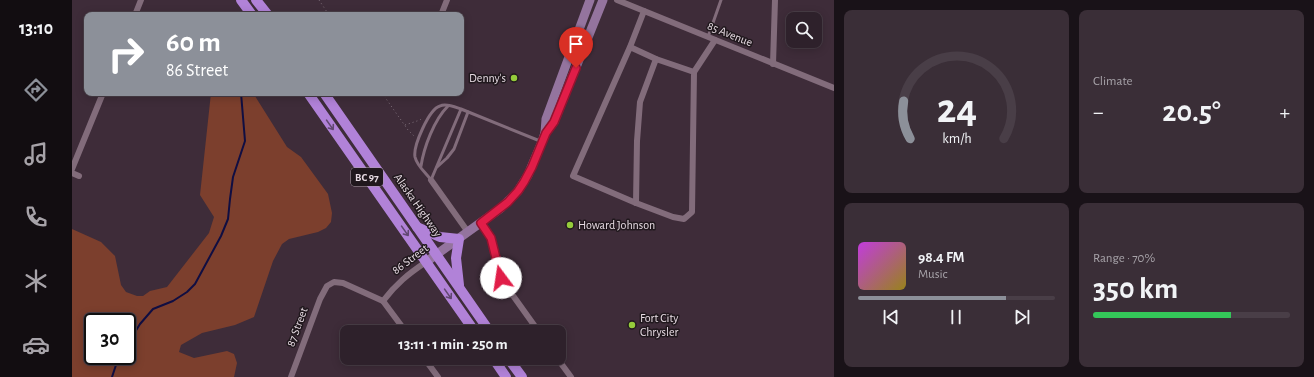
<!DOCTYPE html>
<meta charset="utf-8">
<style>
body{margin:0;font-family:"Alegreya Sans",sans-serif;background:#3a2e37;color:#f1f3f6;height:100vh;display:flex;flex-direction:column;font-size:15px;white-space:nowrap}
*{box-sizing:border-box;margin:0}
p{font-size:13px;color:#a7a3a9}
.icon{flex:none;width:22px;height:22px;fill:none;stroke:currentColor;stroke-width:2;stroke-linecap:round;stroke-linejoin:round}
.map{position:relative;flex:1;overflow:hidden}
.side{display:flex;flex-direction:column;gap:10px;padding:10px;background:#191218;width:480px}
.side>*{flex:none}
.top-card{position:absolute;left:12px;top:12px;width:380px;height:84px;border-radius:8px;box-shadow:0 2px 10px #0003,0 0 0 1px #493e47;background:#8c9099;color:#fff;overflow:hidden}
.tools{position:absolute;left:714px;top:12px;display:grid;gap:8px}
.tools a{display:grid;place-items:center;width:36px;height:36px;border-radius:8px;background:#2e212b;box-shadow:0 2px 10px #0003,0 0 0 1px #493e47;font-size:20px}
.speed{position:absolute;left:12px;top:313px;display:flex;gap:8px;font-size:20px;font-weight:700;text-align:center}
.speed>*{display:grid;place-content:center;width:52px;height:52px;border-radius:50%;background:#2e212b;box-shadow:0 2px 10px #0003,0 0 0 1px #493e47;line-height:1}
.speed .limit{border:2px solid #111;border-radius:6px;background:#fff;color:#111}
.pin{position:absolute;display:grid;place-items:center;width:34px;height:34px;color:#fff;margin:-41px -17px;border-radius:50% 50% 50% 0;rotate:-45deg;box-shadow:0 0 4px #0007}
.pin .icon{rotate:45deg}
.me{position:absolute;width:44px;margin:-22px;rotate:346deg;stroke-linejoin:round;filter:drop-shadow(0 0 3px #0008)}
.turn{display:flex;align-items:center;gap:14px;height:84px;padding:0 16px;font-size:18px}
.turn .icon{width:52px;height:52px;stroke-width:2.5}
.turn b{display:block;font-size:28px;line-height:34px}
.big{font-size:30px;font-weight:700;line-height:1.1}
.side .card{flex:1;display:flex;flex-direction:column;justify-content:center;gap:6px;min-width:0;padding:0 14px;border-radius:8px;background:#3a2e37}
.side .dial{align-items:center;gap:0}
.dial svg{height:104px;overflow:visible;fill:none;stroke:#493e47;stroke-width:7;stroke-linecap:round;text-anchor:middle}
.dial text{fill:#f1f3f6;stroke:none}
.song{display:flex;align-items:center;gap:12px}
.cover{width:48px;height:48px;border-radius:6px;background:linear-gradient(135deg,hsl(290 70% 55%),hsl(50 70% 35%))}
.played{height:4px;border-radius:2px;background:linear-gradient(90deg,#8c9099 75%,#493e47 75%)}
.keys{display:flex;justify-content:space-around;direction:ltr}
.heat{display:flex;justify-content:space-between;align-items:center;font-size:22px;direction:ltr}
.charge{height:6px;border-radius:3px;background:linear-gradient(90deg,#34c759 70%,#493e47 0)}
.side .tiles{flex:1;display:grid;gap:10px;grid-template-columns:repeat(2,1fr)}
.trip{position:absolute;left:268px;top:325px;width:226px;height:40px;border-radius:8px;background:#2e212b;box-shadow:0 2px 10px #0003,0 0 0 1px #493e47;font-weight:700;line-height:40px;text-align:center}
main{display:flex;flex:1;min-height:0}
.dock{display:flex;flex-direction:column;width:72px;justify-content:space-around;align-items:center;background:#120d11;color:#a7a3a9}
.dock .icon{width:28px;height:28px}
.dock .selected{color:#8c9099}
.dock b{font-size:18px;color:#f1f3f6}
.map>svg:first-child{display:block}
.green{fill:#7c3f2d;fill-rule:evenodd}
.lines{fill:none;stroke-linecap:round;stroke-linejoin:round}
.stream{stroke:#100e42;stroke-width:2}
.path{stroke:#7e6f7a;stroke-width:1;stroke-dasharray:1 3;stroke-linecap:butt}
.service{stroke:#826c7b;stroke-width:3}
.minor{stroke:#826c7b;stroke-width:6}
.secondary{stroke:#94749e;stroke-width:9}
.trunk{stroke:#b182d8;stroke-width:10}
.oneway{stroke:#614871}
.route-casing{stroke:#92132f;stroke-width:10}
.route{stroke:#e11d48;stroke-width:7}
.poi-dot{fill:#95cc3b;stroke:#20181d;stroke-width:1.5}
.labels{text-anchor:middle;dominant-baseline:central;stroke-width:3;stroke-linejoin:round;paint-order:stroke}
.shield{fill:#20181d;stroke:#aba0a8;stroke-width:1}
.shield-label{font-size:11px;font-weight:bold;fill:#e7dbe3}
.street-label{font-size:12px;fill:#e7dbe3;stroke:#20181d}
.poi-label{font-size:12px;fill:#e7dbe3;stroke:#20181d;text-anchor:start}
</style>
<main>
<nav class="dock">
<b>13:10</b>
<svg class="icon selected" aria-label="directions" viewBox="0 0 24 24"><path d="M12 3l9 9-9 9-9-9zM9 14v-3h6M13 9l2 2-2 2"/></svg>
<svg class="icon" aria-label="music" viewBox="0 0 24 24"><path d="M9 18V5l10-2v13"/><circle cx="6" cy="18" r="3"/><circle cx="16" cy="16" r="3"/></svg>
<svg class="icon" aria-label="phone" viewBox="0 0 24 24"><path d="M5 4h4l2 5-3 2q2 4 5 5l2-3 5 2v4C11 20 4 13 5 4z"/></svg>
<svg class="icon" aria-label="climate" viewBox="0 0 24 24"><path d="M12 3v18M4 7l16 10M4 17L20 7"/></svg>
<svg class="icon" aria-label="car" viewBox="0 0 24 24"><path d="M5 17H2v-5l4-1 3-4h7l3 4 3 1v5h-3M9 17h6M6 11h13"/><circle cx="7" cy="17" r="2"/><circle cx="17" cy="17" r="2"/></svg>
</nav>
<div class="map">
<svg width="762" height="377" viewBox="0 0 762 377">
<rect width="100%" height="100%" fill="#3e2c39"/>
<path class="green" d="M139,93H181L215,147L229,157L256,194L260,213L259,222L254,228L246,232L217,239L210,244L201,261L182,317L163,325L130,333L109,345L107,352L122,358L155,351L162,354L165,363L162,377H0V229L29,242L43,256L49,285L54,292L65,296H71L78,291L95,287L137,233L142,217L128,195ZM21,322H55V356H21Z"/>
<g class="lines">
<g class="stream">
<polyline points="162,14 162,15"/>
<polyline points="55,345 68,324 81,309 101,301 115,292 123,284 149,236 156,219 158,199 161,177 173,141 169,93"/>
<polyline points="40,377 44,365 49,356"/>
</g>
<g class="path">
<polyline points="247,0 257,15"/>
<polyline points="310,93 336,130 342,136"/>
<polyline points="333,125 348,120 350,118"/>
</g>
<g class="service">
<polyline points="636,37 649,0"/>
<path d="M389,109C383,107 374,103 368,106C357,109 341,146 343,157C345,166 354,173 359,180L389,109L468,141"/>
<path d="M349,166C352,147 362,120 376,106"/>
<polyline points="365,167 375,158 382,149 396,112"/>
</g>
<g class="minor">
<polyline points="545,0 762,88"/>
<polyline points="63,15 69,0"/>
<polyline points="369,15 375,0"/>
<polyline points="558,47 584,59 622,72 620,212 612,219 601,217 564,203 501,176 558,47 572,11"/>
<polyline points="701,64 703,0"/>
<polyline points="622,72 643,40"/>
<polyline points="0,169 31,93"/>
<polyline points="0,173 7,176"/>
<polyline points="359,180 396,232"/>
<polyline points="564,203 565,141 568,102 584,59"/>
<polyline points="409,223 419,238 427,270 432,283 467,332"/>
<path d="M311,301C324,284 336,274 354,262"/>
<polyline points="352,358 366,377"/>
<polyline points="485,358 499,377"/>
<polyline points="219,377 248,299 255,286 262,282 271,283 311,301 334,332"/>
</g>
<g class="secondary">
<polyline points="473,133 482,122 531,0"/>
<polyline points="354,262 429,208 446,191 456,175 470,142 473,133 474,119 518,0"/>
</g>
<g class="trunk">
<polyline points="169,0 180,15"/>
<polyline points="184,0 196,15"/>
<polyline points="236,93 403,332"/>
<polyline points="252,93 418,332"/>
<polyline points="345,227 368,237 387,239 384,258 387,285"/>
<polyline points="421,358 434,377"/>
<polyline points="436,358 450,377"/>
</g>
</g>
<defs><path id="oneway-shaft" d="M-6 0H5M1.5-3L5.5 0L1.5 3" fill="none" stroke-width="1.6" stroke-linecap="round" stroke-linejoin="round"/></defs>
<g class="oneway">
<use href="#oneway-shaft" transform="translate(258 125) rotate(55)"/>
<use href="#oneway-shaft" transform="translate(333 231) rotate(55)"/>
<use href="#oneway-shaft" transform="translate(376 294) rotate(55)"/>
</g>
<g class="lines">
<g class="route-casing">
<polyline id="route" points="429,278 419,238 409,223 436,202 446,191 452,182 460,167 474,133 482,122 504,68"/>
</g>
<use href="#route" class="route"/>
</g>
<g class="poi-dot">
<circle cx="442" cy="78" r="4"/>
<circle cx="498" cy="225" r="4"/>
<circle cx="560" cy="325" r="4"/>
</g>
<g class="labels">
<rect class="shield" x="279" y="168" width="32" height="18" rx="3"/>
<g class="shield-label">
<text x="295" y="177">BC 97</text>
</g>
<g class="street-label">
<text transform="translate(658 34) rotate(22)">85 Avenue</text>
<text transform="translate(346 205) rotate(55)">Alaska Highway</text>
<text transform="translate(338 259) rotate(-37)">86 Street</text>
<text transform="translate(225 327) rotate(-70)">87 Street</text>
</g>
<g class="poi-label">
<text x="434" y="78" text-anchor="end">Denny's</text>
<text x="506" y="225">Howard Johnson</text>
<text x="568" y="318">Fort City<tspan x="568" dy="14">Chrysler</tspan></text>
</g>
</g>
</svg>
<div class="tools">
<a><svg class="icon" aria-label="search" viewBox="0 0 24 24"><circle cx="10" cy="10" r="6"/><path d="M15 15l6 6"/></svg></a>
</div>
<div class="speed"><div class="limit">30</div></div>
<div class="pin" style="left:504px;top:68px;background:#d93025"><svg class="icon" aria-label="arrive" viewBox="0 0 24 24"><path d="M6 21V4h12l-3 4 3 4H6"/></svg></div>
<svg class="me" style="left:429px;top:278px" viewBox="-20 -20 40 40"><circle r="19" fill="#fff"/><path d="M0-13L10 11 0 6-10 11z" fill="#e11d48"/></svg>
<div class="trip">13:11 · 1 min · 250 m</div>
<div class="top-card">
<div class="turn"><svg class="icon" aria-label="right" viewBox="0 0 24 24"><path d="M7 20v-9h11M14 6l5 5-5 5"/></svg><div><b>60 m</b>86 Street</div></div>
</div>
</div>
<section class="side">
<div class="tiles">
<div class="card dial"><svg viewBox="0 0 100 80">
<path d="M14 69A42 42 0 1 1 86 69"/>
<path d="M14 69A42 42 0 0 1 9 40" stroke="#8c9099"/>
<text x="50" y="56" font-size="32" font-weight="700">24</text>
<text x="50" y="72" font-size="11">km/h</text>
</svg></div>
<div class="card"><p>Climate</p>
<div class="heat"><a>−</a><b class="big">20.5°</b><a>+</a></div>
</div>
<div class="card">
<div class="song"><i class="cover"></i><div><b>98.4 FM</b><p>Music</p></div></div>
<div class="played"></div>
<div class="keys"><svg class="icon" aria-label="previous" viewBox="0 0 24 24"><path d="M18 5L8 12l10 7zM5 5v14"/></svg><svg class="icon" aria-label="pause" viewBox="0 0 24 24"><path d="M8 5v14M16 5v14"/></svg><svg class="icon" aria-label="next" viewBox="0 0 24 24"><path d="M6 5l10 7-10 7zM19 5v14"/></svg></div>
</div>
<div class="card"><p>Range · 70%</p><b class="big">350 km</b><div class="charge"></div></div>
</div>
</section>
</main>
